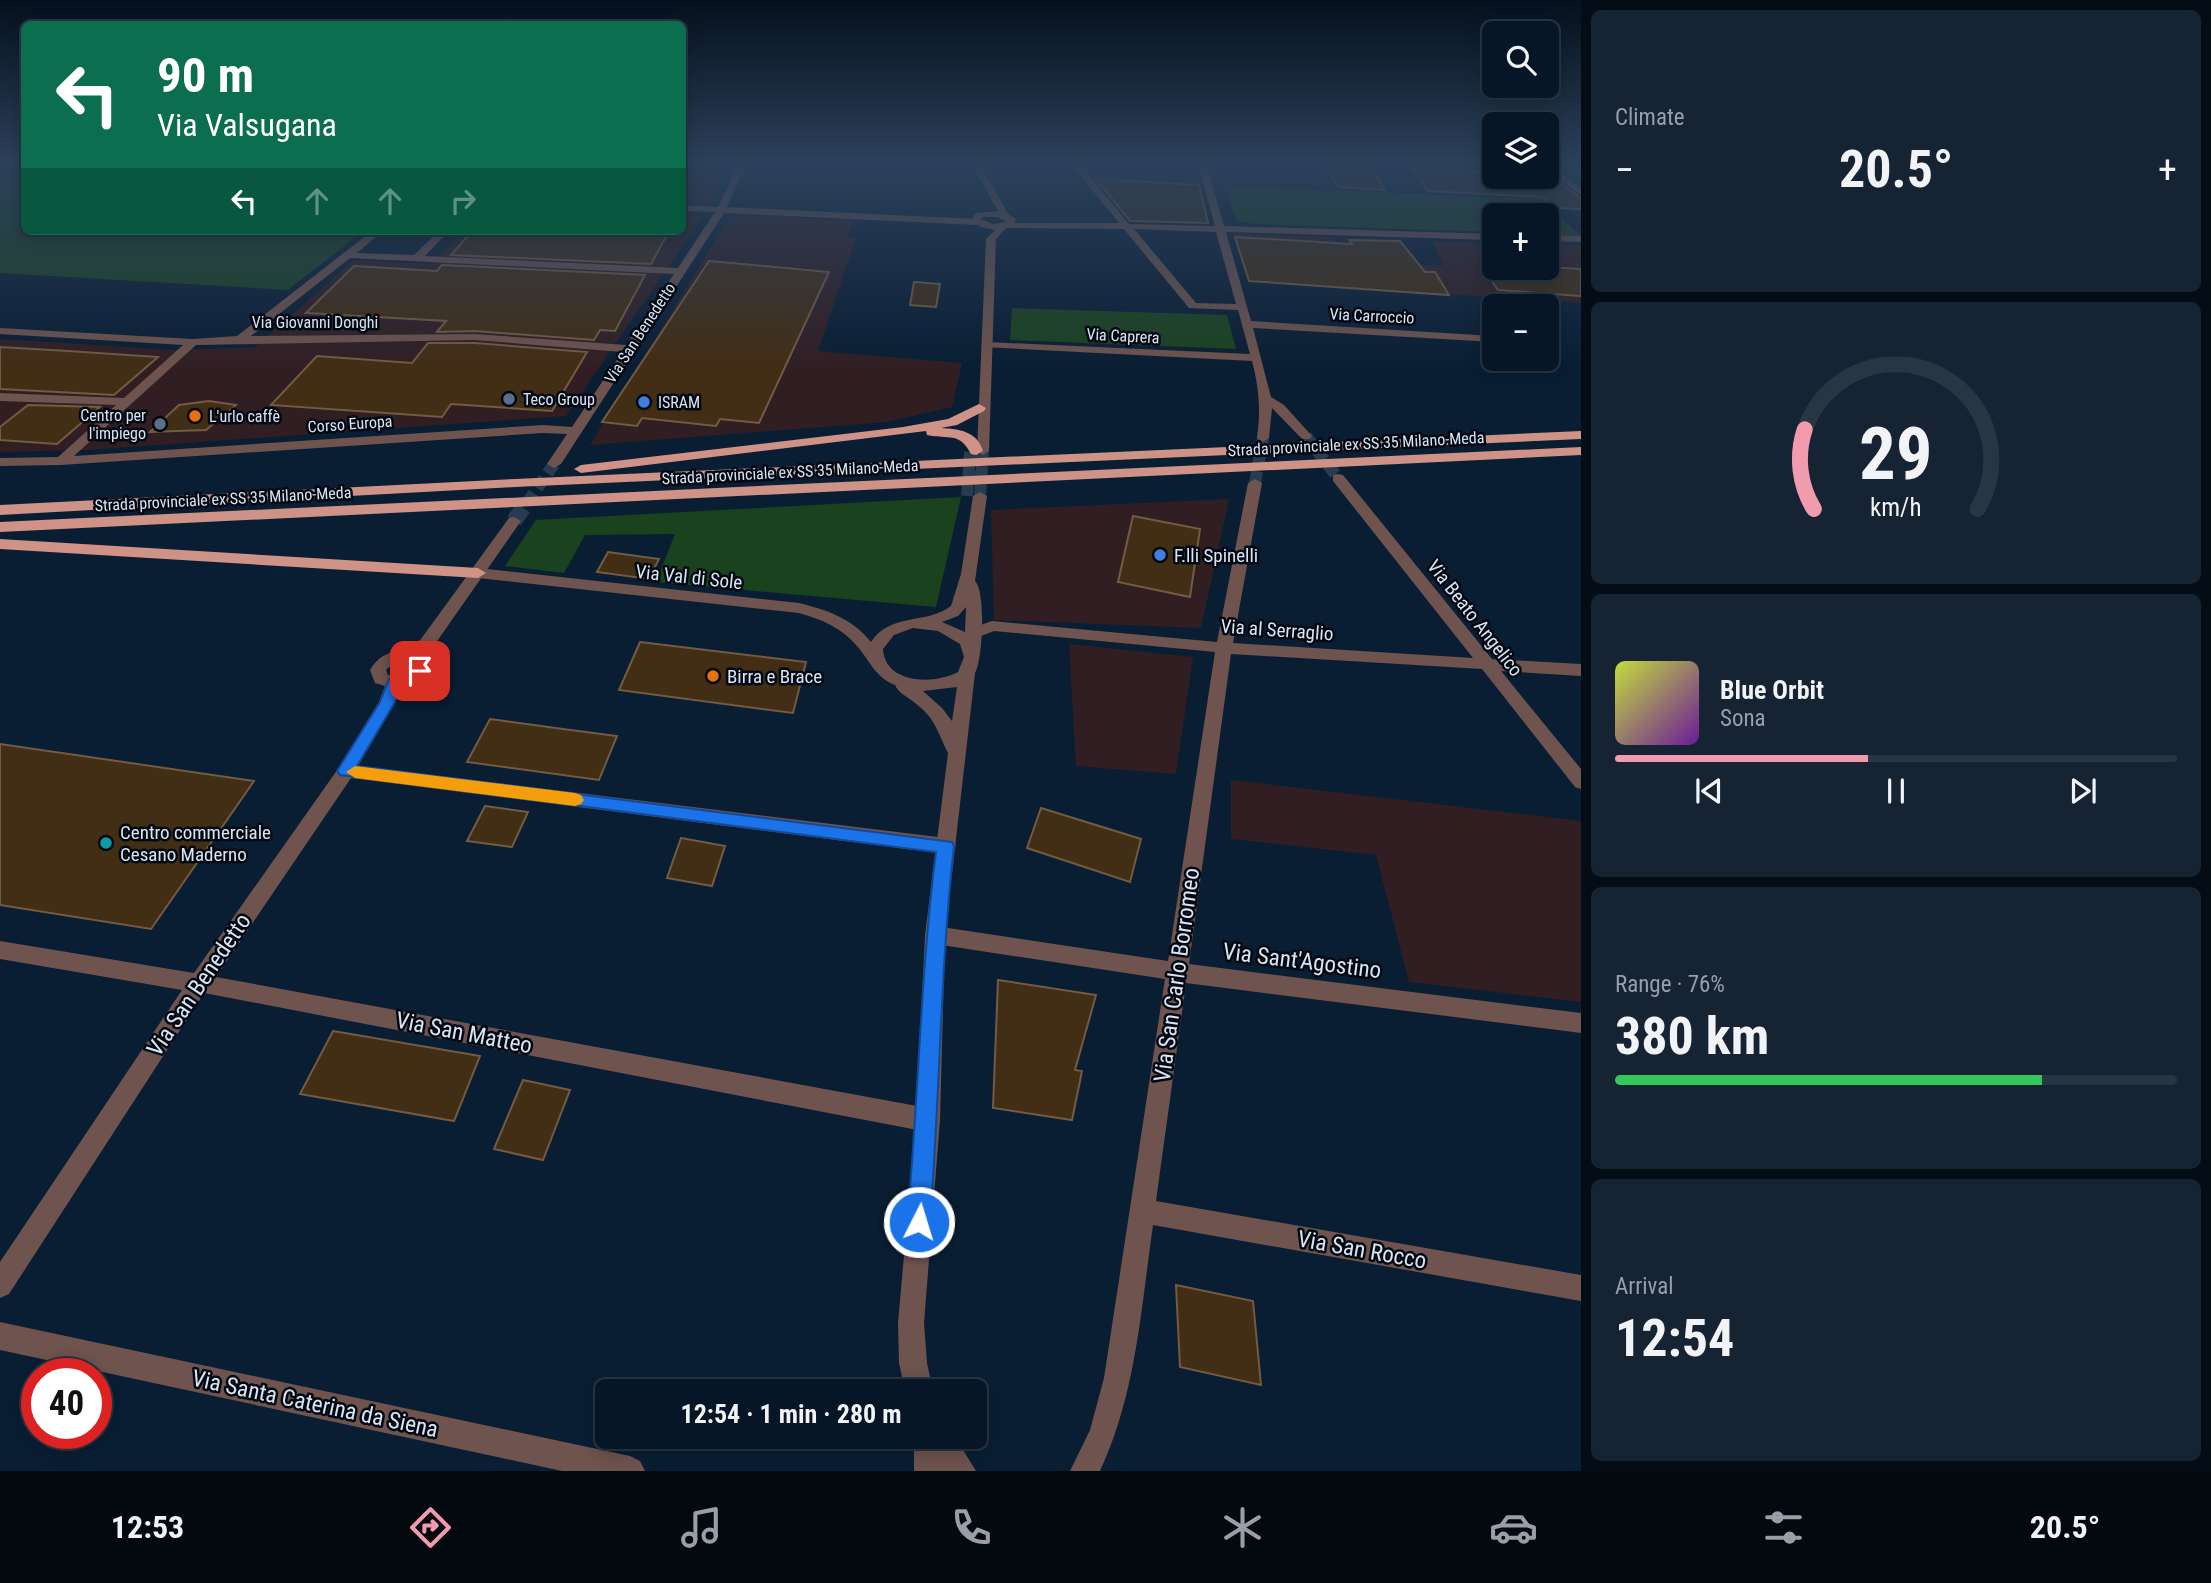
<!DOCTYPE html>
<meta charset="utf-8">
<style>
body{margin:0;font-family:"Roboto Condensed",sans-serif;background:#152332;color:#f1f3f6;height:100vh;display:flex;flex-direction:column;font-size:26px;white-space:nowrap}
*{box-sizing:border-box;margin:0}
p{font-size:23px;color:#989fa7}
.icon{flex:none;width:38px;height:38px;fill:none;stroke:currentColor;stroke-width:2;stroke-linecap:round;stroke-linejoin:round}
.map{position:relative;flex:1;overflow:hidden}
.side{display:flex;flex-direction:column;gap:10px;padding:10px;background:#040c15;width:630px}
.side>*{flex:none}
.hud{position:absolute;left:21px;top:21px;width:665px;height:214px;border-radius:10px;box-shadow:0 4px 18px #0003,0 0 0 2px #283543;background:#0b6e4f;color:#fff;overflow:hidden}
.buttons{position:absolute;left:1482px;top:21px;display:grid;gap:14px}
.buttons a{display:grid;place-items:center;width:77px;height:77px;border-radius:10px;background:#071626;box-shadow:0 4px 18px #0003,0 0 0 2px #283543;font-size:35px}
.speed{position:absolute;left:21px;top:1358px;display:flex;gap:14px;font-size:35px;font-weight:700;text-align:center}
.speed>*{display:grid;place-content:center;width:91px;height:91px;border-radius:50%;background:#071626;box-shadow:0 4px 18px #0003,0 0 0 2px #283543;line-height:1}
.speed .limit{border:10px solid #d22;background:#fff;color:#111}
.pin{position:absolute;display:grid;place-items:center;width:60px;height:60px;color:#fff;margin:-30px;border-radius:14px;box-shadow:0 4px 10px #0006}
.me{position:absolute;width:77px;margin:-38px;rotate:5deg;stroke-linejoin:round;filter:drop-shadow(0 0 5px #0008)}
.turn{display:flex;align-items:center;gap:24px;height:147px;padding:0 21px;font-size:32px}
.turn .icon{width:91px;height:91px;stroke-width:2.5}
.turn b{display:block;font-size:49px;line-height:60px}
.lanes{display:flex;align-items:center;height:66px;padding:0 21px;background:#0003;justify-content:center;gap:35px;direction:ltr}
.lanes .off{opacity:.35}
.big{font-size:52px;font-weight:700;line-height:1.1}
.side .tile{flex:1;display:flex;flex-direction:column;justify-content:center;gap:10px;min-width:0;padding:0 24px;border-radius:10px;background:#152332}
.side .dial{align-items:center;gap:0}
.dial svg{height:182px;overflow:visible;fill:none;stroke:#283543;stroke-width:7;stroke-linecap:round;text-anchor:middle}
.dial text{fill:#f1f3f6;stroke:none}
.song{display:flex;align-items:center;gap:21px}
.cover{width:84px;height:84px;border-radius:10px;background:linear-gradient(135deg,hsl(70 70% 55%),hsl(280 70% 35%))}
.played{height:7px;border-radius:4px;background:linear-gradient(90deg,#f29aae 45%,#283543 45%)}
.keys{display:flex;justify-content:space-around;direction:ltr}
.heat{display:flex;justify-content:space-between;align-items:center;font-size:38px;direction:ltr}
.charge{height:10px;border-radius:5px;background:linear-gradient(90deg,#34c759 76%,#283543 0)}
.trip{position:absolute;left:595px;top:1379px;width:392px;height:70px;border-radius:10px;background:#071626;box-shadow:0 4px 18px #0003,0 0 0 2px #283543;font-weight:700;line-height:70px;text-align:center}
.tab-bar{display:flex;height:112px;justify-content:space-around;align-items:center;background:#03090f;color:#989fa7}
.tab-bar .icon{width:49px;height:49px}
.tab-bar .active{color:#f29aae}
.tab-bar b{font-size:32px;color:#f1f3f6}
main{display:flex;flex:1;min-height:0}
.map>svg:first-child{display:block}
.industrial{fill:#311e23}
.green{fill:#1b421f}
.building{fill:#422d15;stroke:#735b42;stroke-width:2}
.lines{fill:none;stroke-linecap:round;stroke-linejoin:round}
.minor-tunnel-far1{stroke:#283c50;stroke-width:12;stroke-dasharray:12 6;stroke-linecap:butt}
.minor-tunnel{stroke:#283c50;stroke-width:16;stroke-dasharray:16 8;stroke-linecap:butt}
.tertiary-tunnel{stroke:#283c50;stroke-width:12;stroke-dasharray:12 6;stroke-linecap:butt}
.trunk-tunnel{stroke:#283c50;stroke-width:13;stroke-dasharray:13 7;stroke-linecap:butt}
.minor{fill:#6e534e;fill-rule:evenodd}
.tertiary{fill:#6e534e;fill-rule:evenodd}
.trunk{fill:#cf9287;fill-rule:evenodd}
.route{fill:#1a73e8;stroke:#114b97;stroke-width:2}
.slow{fill:#f59e0b}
.service-dot{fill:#5c6f8a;stroke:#020811;stroke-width:2.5}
.shop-dot{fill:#3f7fe0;stroke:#020811;stroke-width:2.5}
.food-dot{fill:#e8710a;stroke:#020811;stroke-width:2.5}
.culture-dot{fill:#0f9aa8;stroke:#020811;stroke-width:2.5}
.labels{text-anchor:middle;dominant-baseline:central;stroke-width:5;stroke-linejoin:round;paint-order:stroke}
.far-street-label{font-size:16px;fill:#d8e5f3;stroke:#020811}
.far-poi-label{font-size:16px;fill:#d8e5f3;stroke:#020811;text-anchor:start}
.poi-label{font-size:19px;fill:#d8e5f3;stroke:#020811;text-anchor:start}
.street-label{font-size:19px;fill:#d8e5f3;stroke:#020811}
.near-street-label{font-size:23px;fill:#d8e5f3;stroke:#020811}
</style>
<main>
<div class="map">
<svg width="1581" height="1471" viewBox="0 0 1581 1471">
<rect width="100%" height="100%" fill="#091e33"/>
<g class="industrial">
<polygon points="682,167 727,170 712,203 683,204"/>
<polygon points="683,215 703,216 566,416 87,450 0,452 0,339 174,350 255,347 354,260 431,264 463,231 682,231"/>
<polygon points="741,215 854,220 847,237 856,238 818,351 962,363 952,407 887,422 590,445 730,217"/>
<polygon points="1234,234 1333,237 1346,260 1443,266 1433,242 1494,243 1494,268 1547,268 1547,245 1581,245 1581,303 1249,281"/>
<polygon points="1229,499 1201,628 994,620 991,510"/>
<polygon points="1069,644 1193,657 1176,774 1076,766"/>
<polygon points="1231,780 1581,821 1581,1002 1409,982 1376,855 1231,839"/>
</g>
<g class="green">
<polygon points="0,177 17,178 13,181 24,182 24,231 363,231 288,290 0,273"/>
<polygon points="1224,186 1540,199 1581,236 1547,234 1547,215 1494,215 1494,232 1255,224 1237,221"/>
<polygon points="1012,308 1227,315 1236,349 1010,340"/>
<polygon points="961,497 936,607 656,582 675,534 585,535 564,573 505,566 536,520"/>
</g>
<g class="building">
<polygon points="1324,165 1371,167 1385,190 1338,187"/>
<polygon points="1413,169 1494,173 1494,177 1551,177 1581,198 1581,209 1556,208 1542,197 1428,191"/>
<polygon points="1096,179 1199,185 1208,223 1130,221"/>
<polygon points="472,231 669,231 651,264 451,255"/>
<polygon points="1235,237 1352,244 1349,240 1400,241 1425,272 1435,272 1449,295 1249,281"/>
<polygon points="709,261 829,272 759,423 720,419 716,426 642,418 637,426 602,422"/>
<polygon points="442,265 645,275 615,331 600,330 594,340 475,331 437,332 446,321 306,313 354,266 437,271"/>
<polygon points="1547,267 1581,269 1581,296 1498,290 1483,268"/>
<polygon points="914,282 940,284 936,307 910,305"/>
<polygon points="428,343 475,343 587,352 552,411 451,404 442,417 271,405 317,356 412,363"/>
<polygon points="0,347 68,351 158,357 114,395 0,389"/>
<polygon points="209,401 236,405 206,430 150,432 179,405"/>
<polygon points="28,405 100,407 57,444 0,440 0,427"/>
<polygon points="1133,516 1200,529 1190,597 1118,582"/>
<polygon points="608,552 659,559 649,579 597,572"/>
<polygon points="640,642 806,662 793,713 619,690"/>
<polygon points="490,719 563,729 617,736 599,780 467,762"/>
<polygon points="0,744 254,781 151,929 0,905"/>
<polygon points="485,806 528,812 512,847 467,841"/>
<polygon points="1041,808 1141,839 1130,882 1027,848"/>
<polygon points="681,838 725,846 712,886 667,878"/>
<polygon points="998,980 1096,995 1075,1070 1082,1071 1072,1120 993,1108"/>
<polygon points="333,1031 480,1056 454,1121 300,1094"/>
<polygon points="523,1080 570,1090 543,1160 494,1149"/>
<polygon points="1176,1285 1253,1301 1261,1385 1180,1367"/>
</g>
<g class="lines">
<g class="minor-tunnel-far1">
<polyline points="1306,436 1338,478"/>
<polyline points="1255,483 1263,438"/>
<polyline points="527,503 554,464"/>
</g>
<polyline class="minor-tunnel" points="514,521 528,501"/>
<g class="tertiary-tunnel">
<polyline points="967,496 970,452"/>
<polyline points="980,496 983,451"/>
</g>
<polyline class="trunk-tunnel" points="976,451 975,468 981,488"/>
<g class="minor">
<path d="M739,163H747L727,207L977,219L982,222L977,225L724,213L561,464L554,468L547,464L567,434L543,433L61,465L0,466V458L58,457L116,405L0,401V393L124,398L183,345L0,334V328L193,339L237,336L372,231H383L357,253L414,255L439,231H449L425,256L678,268L715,212L682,211V205L718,207ZM350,258L674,274L626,345L475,334L251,336ZM475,340L622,352L572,427L543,425L74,456L196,345Z"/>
<path d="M1070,163H1079L1129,224L1215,226L1198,163H1206L1224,226L1494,234V240L1226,232L1251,321L1494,336V342L1253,328L1271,397L1284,405L1312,436L1310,439H1302L1272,408L1269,438L1263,442L1257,438C1261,410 1259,388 1252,361L983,347V343L987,342L1250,354L1238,310L1189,308L1124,229L1003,228L1001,226L1006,223H1119ZM1134,229L1216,232L1236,304L1196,303Z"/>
<polygon points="1547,164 1581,188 1581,195 1547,171"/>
<polygon points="1547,235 1581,236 1581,242 1547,241"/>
<path d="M1338,474L1343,475L1492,659L1581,664V676L1501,671L1581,769V789L1575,787L1482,669L1231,654L1189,964L1581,1013V1033L1186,983L1156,1201L1581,1275V1301L1153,1225C1141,1309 1136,1394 1100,1471H1070L1090,1430L1104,1378L1165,979L935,944L928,941L925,935L928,929L935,926L1168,961L1215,652L994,631L973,639L965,634L967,630L992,621L1217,642L1248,483L1255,479L1262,483L1233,643L1473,658L1333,481V475Z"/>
<path d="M514,517L521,521L433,647L424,655L429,666C425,681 415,684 401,687L395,702L358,766L946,838L953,841L956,846L953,851L946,854L351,778L216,977L928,1108L936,1112L940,1120L936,1128L928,1132L204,993L9,1294L0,1298V1262L182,990L0,959V941L194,973L340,766L379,702L385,686L375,683L370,670C385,645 403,656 421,639L509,518ZM406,659L412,662L409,672L402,676L388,675L386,670L396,661Z"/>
<polygon points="0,1322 630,1456 640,1461 645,1471 562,1471 0,1350"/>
</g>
<g class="tertiary">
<path d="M971,163H979L1009,215L1016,219L1014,225L1006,228L996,239L989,451L983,455L977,451L986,239L995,230L981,227L971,220L976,213L998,211ZM982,217H998L1006,222L993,224L981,219Z"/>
<path d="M980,492L987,496L975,581C986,592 983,659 975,673L945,935L940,1120L924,1323L927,1363L933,1391H905L899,1363L898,1323L916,1120L925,935L948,753C937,731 936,719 915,703C908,697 898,693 895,685C875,677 870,661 857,646C842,628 821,619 799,613L478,578L471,573L478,568L799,603C827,610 852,618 871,642C891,612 926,625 951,606L961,574L973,496ZM966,607L965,632L942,622L958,616ZM913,628L938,631L960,644L964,657L958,672C934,685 885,684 883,649L894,635ZM957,687L952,721L942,708L923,691Z"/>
<polygon points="914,1437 955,1437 976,1471 914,1471"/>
</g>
<g class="trunk">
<path d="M979,404L986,408L984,411L957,425L941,428C959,429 977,431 983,451L976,455L971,454C959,431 949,440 927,435L926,431L581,473L574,469L581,465L903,427L948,419Z"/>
<polygon points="1581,431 1581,439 515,487 0,515 0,505 515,479"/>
<polygon points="1581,447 1581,455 0,532 0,522"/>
<polygon points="0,539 478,568 486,573 478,578 0,549"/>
</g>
</g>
<linearGradient id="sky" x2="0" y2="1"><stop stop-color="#05101c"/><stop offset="0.44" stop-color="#2c415b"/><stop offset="1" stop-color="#2c415b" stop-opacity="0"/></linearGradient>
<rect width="1581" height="369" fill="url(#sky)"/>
<path class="route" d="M420,666L425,668L427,671C422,680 410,686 400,687L395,702L357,766L952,842L954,846C940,971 940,1097 930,1222L927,1230L919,1234L911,1230L907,1222C919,1099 920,975 936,852L340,775L337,771L380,702L389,679L401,677Z"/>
<polygon class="slow" points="355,766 575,793 581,795 584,800 581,804 575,806 355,778 346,772"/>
<g class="service-dot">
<circle cx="509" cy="399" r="7"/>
<circle cx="160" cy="424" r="7"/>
</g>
<g class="shop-dot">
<circle cx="644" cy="402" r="7"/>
<circle cx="1160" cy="555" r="7"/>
</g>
<g class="food-dot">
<circle cx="195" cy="416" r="7"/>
<circle cx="713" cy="676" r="7"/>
</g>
<circle class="culture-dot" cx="106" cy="843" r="7"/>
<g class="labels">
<g class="far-street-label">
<text transform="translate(1372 316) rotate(3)">Via Carroccio</text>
<text x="315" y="322">Via Giovanni Donghi</text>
<text transform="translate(640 333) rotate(-57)">Via San Benedetto</text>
<text transform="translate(1123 336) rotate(3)">Via Caprera</text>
<text transform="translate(350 424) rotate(-4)">Corso Europa</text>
<text transform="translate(1356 444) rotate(-3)">Strada provinciale ex SS 35 Milano-Meda</text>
<text transform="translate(790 472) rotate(-3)">Strada provinciale ex SS 35 Milano-Meda</text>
<text transform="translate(223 499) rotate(-3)">Strada provinciale ex SS 35 Milano-Meda</text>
</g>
<g class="far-poi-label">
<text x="523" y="399">Teco Group</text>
<text x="658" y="402">ISRAM</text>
<text x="146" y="415" text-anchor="end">Centro per<tspan x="146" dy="18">l'impiego</tspan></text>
<text x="209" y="416">L'urlo caffè</text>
</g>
<g class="poi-label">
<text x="1174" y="555">F.lli Spinelli</text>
<text x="727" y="676">Birra e Brace</text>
<text x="120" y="832">Centro commerciale<tspan x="120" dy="22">Cesano Maderno</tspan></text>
</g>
<g class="street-label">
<text transform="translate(689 577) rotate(6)">Via Val di Sole</text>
<text transform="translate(1475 618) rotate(52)">Via Beato Angelico</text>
<text transform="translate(1277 630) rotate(4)">Via al Serraglio</text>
</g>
<g class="near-street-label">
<text transform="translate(1302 961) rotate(7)">Via Sant'Agostino</text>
<text transform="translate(1177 975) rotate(-82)">Via San Carlo Borromeo</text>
<text transform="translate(199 985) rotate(-56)">Via San Benedetto</text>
<text transform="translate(464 1033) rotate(11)">Via San Matteo</text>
<text transform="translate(1362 1250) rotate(10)">Via San Rocco</text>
<text transform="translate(315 1404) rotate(12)">Via Santa Caterina da Siena</text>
</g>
</g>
</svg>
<div class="buttons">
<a><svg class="icon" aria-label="search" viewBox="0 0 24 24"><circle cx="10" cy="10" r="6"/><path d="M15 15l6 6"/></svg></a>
<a><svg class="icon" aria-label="layers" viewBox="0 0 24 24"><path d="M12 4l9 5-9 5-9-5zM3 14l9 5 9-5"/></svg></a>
<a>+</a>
<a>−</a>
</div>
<div class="speed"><div class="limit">40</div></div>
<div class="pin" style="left:420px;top:671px;background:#d93025"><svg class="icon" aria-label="arrive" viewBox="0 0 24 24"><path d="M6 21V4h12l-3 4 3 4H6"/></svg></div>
<svg class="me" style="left:919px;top:1222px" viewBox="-20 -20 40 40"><circle r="17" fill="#1a73e8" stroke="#fff" stroke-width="3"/><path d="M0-11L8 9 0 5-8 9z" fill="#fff"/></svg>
<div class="trip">12:54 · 1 min · 280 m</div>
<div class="hud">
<div class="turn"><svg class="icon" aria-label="left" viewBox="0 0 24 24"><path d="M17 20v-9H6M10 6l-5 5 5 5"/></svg><div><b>90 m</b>Via Valsugana</div></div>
<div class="lanes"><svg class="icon" aria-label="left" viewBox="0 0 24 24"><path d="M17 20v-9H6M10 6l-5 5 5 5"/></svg><svg class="icon off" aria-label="ahead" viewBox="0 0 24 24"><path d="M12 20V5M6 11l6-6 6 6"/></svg><svg class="icon off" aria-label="ahead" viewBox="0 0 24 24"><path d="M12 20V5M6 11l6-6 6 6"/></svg><svg class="icon off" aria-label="right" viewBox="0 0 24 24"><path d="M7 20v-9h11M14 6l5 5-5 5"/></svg></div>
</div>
</div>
<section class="side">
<div class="tile"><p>Climate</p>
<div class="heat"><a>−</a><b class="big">20.5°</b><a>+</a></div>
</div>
<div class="tile dial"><svg viewBox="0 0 100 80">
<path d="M14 69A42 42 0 1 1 86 69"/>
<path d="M14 69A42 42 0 0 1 10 34" stroke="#f29aae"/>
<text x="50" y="56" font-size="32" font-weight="700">29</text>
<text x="50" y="72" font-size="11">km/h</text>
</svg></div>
<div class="tile">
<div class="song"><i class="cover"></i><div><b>Blue Orbit</b><p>Sona</p></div></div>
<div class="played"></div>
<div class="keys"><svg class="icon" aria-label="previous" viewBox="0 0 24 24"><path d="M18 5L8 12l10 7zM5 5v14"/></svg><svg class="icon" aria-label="pause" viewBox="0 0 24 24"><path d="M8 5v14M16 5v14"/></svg><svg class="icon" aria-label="next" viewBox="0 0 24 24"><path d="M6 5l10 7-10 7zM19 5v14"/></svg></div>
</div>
<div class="tile"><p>Range · 76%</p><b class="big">380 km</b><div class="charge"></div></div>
<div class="tile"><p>Arrival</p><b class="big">12:54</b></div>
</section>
</main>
<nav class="tab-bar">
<b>12:53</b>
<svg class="icon active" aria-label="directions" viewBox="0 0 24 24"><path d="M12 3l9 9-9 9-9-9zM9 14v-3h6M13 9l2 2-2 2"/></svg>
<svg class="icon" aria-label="music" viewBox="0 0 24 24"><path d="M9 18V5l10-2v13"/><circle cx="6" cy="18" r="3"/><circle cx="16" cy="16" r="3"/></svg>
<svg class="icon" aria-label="phone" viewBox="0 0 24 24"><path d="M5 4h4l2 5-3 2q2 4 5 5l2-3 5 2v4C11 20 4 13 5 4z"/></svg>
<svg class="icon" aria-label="climate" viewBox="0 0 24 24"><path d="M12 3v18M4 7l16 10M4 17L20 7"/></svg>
<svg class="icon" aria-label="car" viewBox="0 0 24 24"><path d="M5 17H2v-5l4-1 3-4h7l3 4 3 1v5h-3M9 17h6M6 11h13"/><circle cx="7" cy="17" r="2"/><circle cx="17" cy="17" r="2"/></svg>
<svg class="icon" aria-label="filters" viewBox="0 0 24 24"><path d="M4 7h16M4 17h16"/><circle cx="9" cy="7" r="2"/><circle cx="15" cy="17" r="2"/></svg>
<b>20.5°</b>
</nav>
